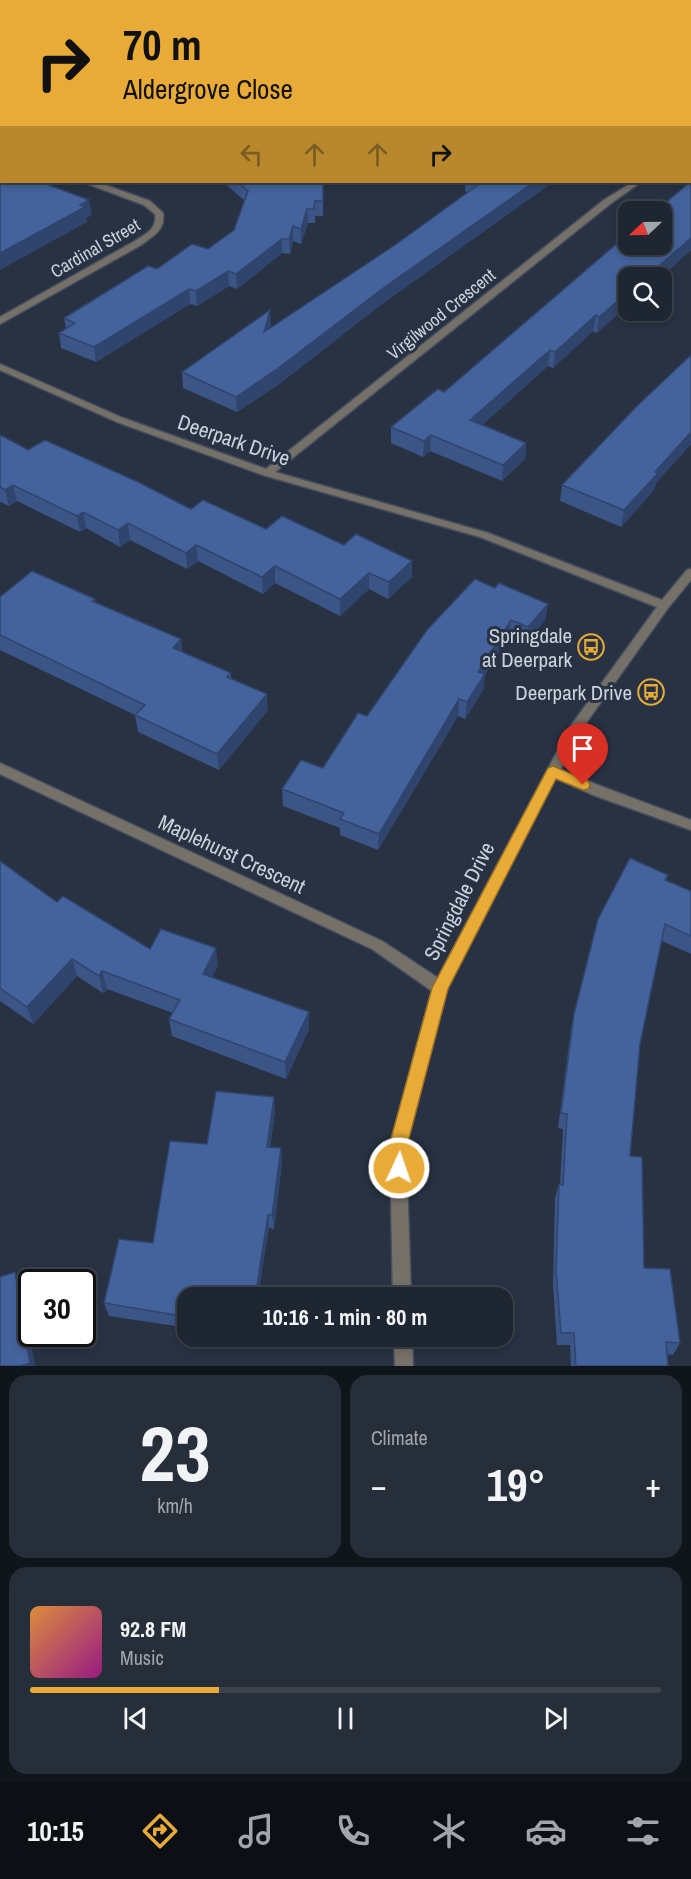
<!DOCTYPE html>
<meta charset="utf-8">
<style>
body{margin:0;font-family:"Archivo Narrow",sans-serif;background:#262e3a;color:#f1f3f6;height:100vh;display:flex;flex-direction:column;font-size:22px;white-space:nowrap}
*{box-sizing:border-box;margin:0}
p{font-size:20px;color:#a1a5ac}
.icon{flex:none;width:33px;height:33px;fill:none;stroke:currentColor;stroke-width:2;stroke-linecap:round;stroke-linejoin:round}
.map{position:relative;height:1366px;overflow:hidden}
.drawer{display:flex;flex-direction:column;gap:9px;padding:9px;background:#10151c;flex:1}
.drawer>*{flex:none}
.banner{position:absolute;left:0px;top:0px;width:692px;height:183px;box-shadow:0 3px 9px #0003,0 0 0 2px #3c434d;background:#e8ab37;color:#111;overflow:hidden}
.needle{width:39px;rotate:248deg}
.tools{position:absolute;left:618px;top:201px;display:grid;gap:12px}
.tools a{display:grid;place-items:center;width:54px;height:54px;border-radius:12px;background:#1e2632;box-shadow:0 3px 9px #0003,0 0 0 2px #3c434d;font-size:30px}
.speed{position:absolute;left:18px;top:1269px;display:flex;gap:12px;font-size:30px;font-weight:700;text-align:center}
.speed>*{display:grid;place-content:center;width:78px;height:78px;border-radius:50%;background:#1e2632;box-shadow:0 3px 9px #0003,0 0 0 2px #3c434d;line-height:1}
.speed .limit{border:3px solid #111;border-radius:9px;background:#fff;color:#111}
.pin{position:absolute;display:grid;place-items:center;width:51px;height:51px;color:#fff;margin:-62px -26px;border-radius:50% 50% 50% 0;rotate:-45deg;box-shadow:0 0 6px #0007}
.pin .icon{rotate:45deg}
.me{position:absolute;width:66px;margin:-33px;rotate:3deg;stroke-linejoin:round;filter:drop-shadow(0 0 4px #0008)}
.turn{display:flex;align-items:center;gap:21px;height:126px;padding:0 24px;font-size:27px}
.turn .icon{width:78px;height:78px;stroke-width:2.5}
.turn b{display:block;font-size:42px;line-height:51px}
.lanes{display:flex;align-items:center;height:57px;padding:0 24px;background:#0003;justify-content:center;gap:30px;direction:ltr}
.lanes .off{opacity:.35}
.big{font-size:45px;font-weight:800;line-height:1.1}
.drawer .card{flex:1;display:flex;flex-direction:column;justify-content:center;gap:9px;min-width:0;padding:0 21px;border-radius:18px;background:#262e3a}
.drawer .dial{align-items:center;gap:0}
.dial b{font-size:78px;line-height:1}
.song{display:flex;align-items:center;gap:18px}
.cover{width:72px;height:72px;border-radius:9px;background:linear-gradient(135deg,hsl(30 70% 55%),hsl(310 70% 35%))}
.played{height:6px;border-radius:3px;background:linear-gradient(90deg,#e8ab37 30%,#3c434d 30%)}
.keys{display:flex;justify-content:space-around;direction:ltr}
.heat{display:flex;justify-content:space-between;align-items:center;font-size:33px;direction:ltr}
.drawer .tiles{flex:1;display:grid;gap:9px;grid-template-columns:1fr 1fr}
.card:last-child{grid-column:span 2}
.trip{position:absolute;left:177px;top:1287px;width:336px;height:60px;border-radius:18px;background:#1e2632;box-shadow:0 3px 9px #0003,0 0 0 2px #3c434d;font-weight:800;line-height:60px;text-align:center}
.tab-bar{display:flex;height:96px;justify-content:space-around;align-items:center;background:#0c0f14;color:#a1a5ac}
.tab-bar .icon{width:42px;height:42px}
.tab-bar .active{color:#e8ab37}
.tab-bar b{font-size:27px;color:#f1f3f6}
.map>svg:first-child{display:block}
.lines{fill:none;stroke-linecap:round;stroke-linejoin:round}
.minor-casing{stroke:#464f5f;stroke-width:3}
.secondary-casing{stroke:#464f5f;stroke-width:3}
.minor{fill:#767168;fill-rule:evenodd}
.secondary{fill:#9d9486;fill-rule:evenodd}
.wall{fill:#3a5586}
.shaded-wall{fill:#30456d}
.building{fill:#44639c;stroke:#30456d;stroke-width:1.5}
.route{fill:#e8ab37;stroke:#976f24;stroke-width:1.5}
.labels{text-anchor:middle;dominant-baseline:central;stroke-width:6;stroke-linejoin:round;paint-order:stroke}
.far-street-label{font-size:18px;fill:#ccd2dd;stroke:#283243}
.street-label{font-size:21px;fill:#ccd2dd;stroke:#283243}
.poi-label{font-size:21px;fill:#ccd2dd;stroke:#283243;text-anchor:end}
</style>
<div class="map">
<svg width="691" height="1366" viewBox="0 0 691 1366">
<rect width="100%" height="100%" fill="#283243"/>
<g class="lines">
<g class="minor-casing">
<g id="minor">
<rect x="0" y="133" width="2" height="4"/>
<rect x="0" y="145" width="2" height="4"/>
<rect x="690" y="162" width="1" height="4"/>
<path d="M88,182H97L150,201L163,213C165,231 154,235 141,245L0,324V317L135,241C147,233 157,229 155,214L144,205L88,184Z"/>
<polygon points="633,182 641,182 610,204 275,472 488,533 662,600 687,570 691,569 691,580 668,608 579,733 560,770 603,787 691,820 691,830 593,795 555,778 447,989 406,1146 411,1298 393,1298 390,1146 432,991 372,949 0,774 0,763 382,941 438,978 570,727 657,607 480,537 263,475 117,422 0,370 0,364 123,418 266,469 604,200"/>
<polygon points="394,1336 412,1336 413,1366 395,1366"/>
</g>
</g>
<g class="secondary-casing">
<g id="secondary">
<polygon points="570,0 582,2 572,2"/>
<rect x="690" y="28" width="1" height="4"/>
</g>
</g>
<use href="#minor" class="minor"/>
<use href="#secondary" class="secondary"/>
</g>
<g class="wall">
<polygon points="0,0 512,2 2,2 2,104 0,104"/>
<polygon points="691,67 691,130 690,130 690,68"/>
<polygon points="691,181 691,250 660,278 628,278 628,305 597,333 593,331 553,368 548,366 482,425 526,443 525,459 502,481 430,451 423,457 391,443 391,427 438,389 444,392 628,234 628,244 662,244 662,212 655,212"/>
<polygon points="223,182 323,182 323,216 315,216 315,223 308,223 301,244 293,241 290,254 282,253 237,289 229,286 197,306 190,304 96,362 61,348 59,333 66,328 64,318 157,269 208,249 234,230 245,201"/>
<polygon points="465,182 553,182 382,304 278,385 237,412 183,388 182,372 270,310 270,328 395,245 468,192 465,191"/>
<polygon points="691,355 691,444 656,483 654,490 621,527 560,501 562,485"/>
<polygon points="0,435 28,450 191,509 266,529 412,577 388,599 369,589 340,616 275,583 263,594 198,561 187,569 130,540 120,547 86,528 80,532 17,501 9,506 0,502"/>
<polygon points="495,588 548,604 545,620 526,643 509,636 485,675 483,690 465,719 458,716 378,850 340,835 340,828 283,806 282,789 323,768 367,716"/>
<polygon points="0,597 95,599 95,603 181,639 182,652 231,673 231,678 268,710 219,770 138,732 135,715 0,650"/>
<polygon points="0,861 57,902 150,949 218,966 212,977 309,1012 309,1029 286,1079 172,1036 169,1019 173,1013 107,989 103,993 77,976 33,1024 0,1001"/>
<polygon points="668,875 666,881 691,891 691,954 662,941 640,1044 630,1156 644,1268 680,1343 673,1355 667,1354 668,1366 571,1366 570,1345 557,1345 553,1284 555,1198 559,1184 560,1184 563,1129 558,1128 571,1029 598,919"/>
<polygon points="275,1111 270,1148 282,1162 274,1229 269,1228 188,1298 188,1328 109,1316 104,1303 153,1243 207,1144"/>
<polygon points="240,1336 252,1336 252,1338"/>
</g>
<g class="shaded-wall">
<polygon points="651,0 667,0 664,2 649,2"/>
<polygon points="534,182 553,182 382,304 278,385 237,412 236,397 382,289"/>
<polygon points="89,200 92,215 87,218 87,222 0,270 0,253"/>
<polygon points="307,209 308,223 301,244 301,229"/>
<polygon points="293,226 293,241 290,254 289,239"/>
<polygon points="691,238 691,250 660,278 645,278"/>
<polygon points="282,239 282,253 237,289 236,274"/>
<polygon points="228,271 229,286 197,306 196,291"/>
<polygon points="189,289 190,304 96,362 94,347"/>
<polygon points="628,292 628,305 597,333 599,317"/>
<polygon points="270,310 271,325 265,347 264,332"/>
<polygon points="596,315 593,331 553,368 555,352"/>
<polygon points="550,350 548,366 469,436 470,420"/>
<polygon points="691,432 691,444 656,483 654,490 621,527 624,510 655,472"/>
<polygon points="431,435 430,451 423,457 424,441"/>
<polygon points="526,443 525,459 502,481 503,465"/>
<polygon points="13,485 17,501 9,506 5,490"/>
<polygon points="83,512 86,528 80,532 77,516"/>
<polygon points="128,523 130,540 120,547 118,530"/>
<polygon points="196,545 198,561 187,569 186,553"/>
<polygon points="412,561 412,577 388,599 389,582"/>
<polygon points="275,566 275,583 263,594 262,577"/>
<polygon points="369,573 369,589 340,616 340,599"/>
<polygon points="548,604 545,620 526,643 528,627"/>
<polygon points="511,620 509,636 485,675 483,690 465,719 467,702 478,672"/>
<polygon points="181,639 183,656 173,648"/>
<polygon points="267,694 268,710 219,770 217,754"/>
<polygon points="459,699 458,716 378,850 379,834"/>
<polygon points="216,948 218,966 205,991 203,974"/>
<polygon points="72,959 77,976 33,1024 27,1007"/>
<polygon points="102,971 107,989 103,993 99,976"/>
<polygon points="309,1012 309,1029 286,1079 285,1062"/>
<polygon points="274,1097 275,1111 268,1161 267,1147"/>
<polygon points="281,1148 282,1162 274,1229 272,1215"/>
<polygon points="268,1215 269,1228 258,1298 255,1298"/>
<polygon points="15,1272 21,1285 35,1366 21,1366"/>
</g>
<g class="building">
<polygon points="0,0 512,0 512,2 210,2 207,1 205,2 2,2 2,91 0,92"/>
<polygon points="599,0 651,0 649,2 597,2"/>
<polygon points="691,67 691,116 690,115 690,68"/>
<polygon points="0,166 2,166 2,182 41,182 89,200 80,205 85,207 0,253"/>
<polygon points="691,181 691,238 645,278 628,278 628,292 599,317 596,315 555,352 550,350 470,420 526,443 503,465 431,435 424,441 391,427 438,389 444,392 628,234 628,244 662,244 662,212 655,212"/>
<polygon points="238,182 323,182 323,201 315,201 314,209 307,209 301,229 293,226 289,239 282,239 236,274 228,271 196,291 189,289 94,347 59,333 75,323 64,318 148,266 157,269 192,244 208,249 234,230 248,191"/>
<polygon points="481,182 534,182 382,289 277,369 236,397 182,372 270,310 264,332 395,245 482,182"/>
<polygon points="691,355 691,432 655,472 658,473 624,510 562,485 636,407"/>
<polygon points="0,435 28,450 45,440 138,482 191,509 203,500 266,529 282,516 344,545 356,534 412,561 389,582 369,573 340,599 275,566 262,577 196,545 186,553 128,523 118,530 83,512 77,516 13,485 5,490 0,487"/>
<polygon points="32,571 95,599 92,601 181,639 173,648 231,673 227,677 267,694 217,754 135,715 145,705 0,635 0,597"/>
<polygon points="475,579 495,588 499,583 548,604 528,627 511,620 478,672 485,674 467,702 459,699 379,834 340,819 344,813 282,789 301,760 323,768 358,713 367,716 427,630"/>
<polygon points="630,858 668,875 665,880 691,891 691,936 665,924 640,1044 630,1156 642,1157 644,1268 670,1269 680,1343 666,1342 668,1366 576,1366 574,1333 561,1333 556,1271 559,1184 563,1185 567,1114 561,1113 574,1014 598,919"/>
<polygon points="0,861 57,902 63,896 150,949 161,929 216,948 203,974 309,1012 285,1062 169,1019 180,1000 102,971 99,976 72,959 27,1007 0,988"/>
<polygon points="216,1091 274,1097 267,1147 281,1148 272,1215 268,1215 255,1298 188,1298 188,1317 104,1303 119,1239 153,1243 170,1141 207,1144"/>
<polygon points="15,1272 30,1363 21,1366 0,1366 0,1277"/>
</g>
<polygon class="route" points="553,766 588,781 590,785 588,789 583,790 556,779 448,989 407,1146 408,1168 405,1174 399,1177 392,1174 389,1168 389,1146 432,988 548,768"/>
<defs>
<g id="bus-ring" transform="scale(1.35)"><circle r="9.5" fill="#283243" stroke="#e8ab37" stroke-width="1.5"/><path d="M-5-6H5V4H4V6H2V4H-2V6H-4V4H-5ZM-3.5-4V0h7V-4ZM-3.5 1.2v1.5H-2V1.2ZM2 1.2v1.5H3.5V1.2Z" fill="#e8ab37"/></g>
</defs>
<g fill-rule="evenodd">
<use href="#bus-ring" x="591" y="647"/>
<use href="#bus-ring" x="651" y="692"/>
</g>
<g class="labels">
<g class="far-street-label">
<text transform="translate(95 248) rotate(-30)">Cardinal Street</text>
<text transform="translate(441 314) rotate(-39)">Virgilwood Crescent</text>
</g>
<g class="street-label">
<text transform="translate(234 440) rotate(19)">Deerpark Drive</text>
<text transform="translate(232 854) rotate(25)">Maplehurst Crescent</text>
<text transform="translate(459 901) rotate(-63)">Springdale Drive</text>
</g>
<g class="poi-label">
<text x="572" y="635">Springdale<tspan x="572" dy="24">at Deerpark</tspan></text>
<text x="632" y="692">Deerpark Drive</text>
</g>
</g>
</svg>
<div class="tools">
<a><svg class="needle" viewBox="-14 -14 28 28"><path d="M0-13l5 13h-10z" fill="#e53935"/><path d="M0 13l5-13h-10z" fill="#a1a5ac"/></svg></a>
<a><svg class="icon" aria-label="search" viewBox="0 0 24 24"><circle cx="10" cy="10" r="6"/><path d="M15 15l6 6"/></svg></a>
</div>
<div class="speed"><div class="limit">30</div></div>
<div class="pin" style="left:583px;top:785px;background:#d93025"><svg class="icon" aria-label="arrive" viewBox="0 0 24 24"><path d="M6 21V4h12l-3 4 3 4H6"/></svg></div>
<svg class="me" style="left:399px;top:1168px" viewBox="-20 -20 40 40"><circle r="17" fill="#e8ab37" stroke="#fff" stroke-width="3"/><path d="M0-11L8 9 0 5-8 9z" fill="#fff"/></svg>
<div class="trip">10:16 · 1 min · 80 m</div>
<div class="banner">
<div class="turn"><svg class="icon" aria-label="right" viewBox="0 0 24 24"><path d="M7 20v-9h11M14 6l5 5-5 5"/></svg><div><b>70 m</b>Aldergrove Close</div></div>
<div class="lanes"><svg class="icon off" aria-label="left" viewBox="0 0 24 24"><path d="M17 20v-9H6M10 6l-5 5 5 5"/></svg><svg class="icon off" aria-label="ahead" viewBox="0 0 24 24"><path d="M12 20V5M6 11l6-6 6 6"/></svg><svg class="icon off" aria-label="ahead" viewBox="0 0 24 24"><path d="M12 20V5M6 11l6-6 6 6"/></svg><svg class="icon" aria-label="right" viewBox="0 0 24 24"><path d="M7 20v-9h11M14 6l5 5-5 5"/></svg></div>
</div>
</div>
<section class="drawer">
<div class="tiles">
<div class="card dial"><b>23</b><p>km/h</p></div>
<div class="card"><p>Climate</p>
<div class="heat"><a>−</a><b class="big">19°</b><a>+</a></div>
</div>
<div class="card">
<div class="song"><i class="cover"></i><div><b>92.8 FM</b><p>Music</p></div></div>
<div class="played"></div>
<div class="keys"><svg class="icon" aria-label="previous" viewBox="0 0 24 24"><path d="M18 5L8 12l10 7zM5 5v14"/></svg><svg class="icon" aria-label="pause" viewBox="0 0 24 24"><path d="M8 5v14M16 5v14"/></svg><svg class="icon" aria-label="next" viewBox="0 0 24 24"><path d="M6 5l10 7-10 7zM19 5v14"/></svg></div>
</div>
</div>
</section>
<nav class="tab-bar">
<b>10:15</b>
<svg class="icon active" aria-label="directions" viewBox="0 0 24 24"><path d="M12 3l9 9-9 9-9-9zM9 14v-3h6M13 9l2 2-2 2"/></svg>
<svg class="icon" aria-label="music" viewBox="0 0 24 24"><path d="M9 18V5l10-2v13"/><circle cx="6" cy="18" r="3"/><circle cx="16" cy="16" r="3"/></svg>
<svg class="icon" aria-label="phone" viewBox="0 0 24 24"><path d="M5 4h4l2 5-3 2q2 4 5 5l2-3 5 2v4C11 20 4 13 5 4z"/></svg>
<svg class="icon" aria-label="climate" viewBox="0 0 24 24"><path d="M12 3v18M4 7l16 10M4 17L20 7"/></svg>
<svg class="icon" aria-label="car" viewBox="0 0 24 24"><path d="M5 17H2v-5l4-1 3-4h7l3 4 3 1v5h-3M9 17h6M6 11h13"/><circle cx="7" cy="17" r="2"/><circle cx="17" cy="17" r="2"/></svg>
<svg class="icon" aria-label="filters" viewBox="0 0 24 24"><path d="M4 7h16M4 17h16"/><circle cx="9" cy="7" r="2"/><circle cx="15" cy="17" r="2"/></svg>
</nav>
